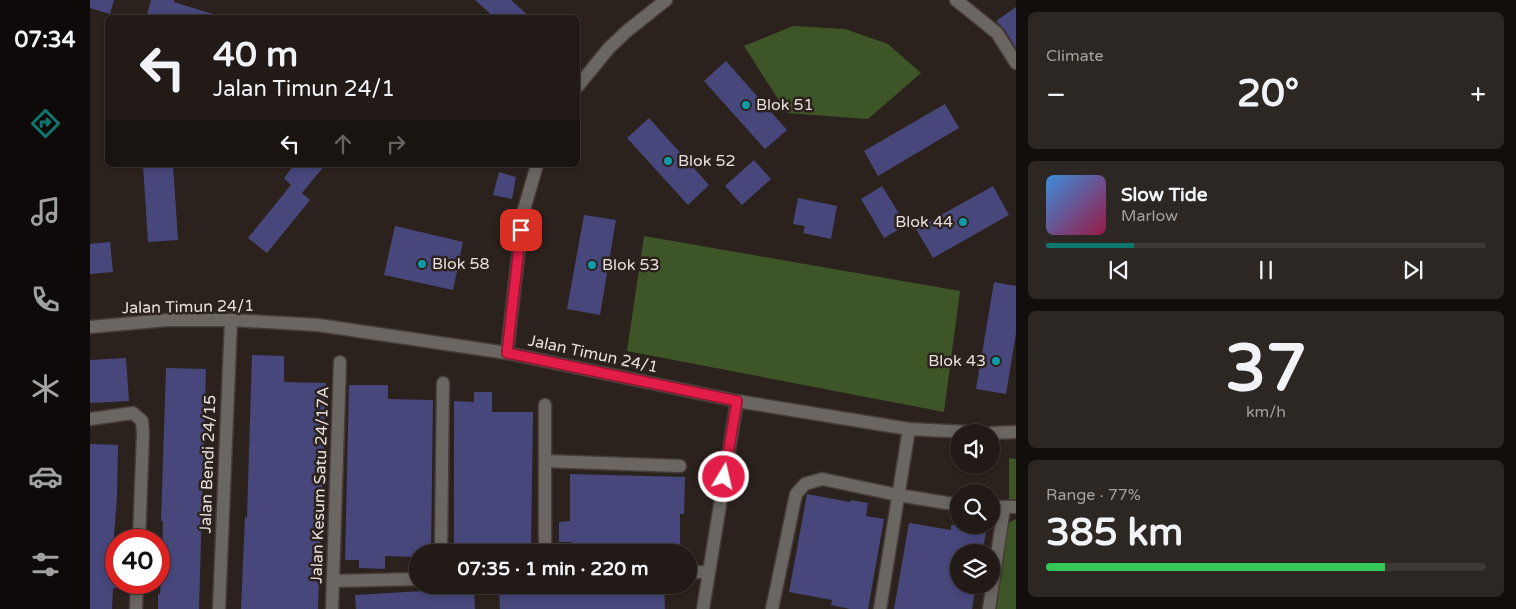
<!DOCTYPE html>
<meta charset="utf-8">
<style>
body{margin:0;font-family:"Varela Round",sans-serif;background:#2d2723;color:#f1f3f6;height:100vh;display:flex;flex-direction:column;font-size:19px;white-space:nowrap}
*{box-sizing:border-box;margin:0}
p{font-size:16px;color:#a2a1a1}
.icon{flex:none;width:28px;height:28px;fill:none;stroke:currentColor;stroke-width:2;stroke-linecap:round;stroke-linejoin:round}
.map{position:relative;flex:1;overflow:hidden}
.panel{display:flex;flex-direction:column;gap:12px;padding:12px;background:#120e0c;width:500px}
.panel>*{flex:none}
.top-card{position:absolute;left:15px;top:15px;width:475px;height:152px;border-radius:8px;box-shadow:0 2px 8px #0003,0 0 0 1px #3e3835;background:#211a16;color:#f1f3f6;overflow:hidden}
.buttons{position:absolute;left:860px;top:424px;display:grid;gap:10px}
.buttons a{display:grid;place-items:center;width:50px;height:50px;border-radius:50%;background:#211a16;box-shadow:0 2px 8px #0003,0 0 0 1px #3e3835;font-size:25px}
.speed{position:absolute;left:15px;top:529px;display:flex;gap:10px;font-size:25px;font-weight:700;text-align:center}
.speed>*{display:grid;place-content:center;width:65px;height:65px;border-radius:50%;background:#211a16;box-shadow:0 2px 8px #0003,0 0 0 1px #3e3835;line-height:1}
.speed .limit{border:8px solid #d22;background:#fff;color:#111}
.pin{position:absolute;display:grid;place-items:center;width:42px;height:42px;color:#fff;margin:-21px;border-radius:10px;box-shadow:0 2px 8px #0006}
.me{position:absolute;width:55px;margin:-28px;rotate:9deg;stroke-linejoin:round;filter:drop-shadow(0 0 4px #0008)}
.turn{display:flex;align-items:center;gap:18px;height:105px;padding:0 25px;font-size:22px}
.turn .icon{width:65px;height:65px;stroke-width:2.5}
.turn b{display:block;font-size:35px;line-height:42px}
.lanes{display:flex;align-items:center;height:48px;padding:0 25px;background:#0003;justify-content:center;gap:25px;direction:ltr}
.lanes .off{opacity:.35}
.big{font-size:38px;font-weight:800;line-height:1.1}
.panel .tile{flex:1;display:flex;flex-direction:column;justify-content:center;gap:8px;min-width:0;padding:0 18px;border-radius:8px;background:#2d2723}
.panel .dial{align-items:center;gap:0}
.dial b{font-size:65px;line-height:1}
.song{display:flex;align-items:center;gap:15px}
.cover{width:60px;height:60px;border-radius:8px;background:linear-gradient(135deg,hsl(210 70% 55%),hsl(340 70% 35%))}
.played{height:5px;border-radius:2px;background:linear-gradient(90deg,#0f766e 20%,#3e3835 20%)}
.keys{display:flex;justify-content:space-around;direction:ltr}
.heat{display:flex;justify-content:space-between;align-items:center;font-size:28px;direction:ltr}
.charge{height:8px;border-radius:4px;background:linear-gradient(90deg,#34c759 77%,#3e3835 0)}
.trip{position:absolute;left:319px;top:544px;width:288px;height:50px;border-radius:25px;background:#211a16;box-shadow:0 2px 8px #0003,0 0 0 1px #3e3835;font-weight:800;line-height:50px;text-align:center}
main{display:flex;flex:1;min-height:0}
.dock{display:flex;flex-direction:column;width:90px;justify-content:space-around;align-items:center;background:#0d0a09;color:#a2a1a1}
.dock .icon{width:35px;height:35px}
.dock .selected{color:#0f766e}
.dock b{font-size:22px;color:#f1f3f6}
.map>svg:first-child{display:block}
.green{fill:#3e5627}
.building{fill:#47477c}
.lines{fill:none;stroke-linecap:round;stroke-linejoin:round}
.minor-casing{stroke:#463c38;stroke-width:15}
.tertiary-casing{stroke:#463c38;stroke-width:15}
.minor{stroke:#6a6762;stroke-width:12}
.tertiary{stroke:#6a6762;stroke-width:12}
.route-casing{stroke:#92132f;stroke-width:12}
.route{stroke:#e11d48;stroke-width:9}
.culture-dot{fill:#0f9aa8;stroke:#2c221d;stroke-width:2}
.labels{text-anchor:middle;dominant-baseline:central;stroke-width:5;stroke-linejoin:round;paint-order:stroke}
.poi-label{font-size:16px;fill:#e6dfdb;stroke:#2c221d;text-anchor:start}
.street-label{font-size:16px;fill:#e6dfdb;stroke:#2c221d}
</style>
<main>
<nav class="dock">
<b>07:34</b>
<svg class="icon selected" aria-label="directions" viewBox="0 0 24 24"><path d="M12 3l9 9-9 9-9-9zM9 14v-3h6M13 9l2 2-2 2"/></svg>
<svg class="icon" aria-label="music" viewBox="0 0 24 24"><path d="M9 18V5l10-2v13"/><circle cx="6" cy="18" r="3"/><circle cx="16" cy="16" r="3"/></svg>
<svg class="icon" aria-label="phone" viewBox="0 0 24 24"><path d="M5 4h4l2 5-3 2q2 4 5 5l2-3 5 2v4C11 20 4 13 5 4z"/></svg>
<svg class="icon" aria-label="climate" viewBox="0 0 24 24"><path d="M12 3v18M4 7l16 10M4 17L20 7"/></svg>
<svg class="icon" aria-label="car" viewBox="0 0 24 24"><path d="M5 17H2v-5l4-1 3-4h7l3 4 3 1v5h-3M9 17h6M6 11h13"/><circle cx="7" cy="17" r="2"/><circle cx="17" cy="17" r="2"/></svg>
<svg class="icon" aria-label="filters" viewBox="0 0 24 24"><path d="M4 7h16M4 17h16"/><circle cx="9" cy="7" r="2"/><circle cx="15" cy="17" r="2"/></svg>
</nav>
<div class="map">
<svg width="926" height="609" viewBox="0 0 926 609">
<rect width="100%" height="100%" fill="#2c221d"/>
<g class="green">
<polygon points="703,26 755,29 798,44 831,73 778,119 697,113 654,46"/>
<polygon points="554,236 870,291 854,412 537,351"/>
<polygon points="919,458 926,459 926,499 919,500"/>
<polygon points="926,519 926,609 904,609 918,523"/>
</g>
<g class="building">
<polygon points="0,0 24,0 20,14 0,8"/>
<polygon points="61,0 84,0 84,2 126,15 126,18 56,18"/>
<polygon points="385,0 421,0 441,18 405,18"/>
<polygon points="926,7 926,48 914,29 906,21"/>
<polygon points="636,61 697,130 675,149 614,81"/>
<polygon points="855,104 869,128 788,176 774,151"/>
<polygon points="559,118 619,185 598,205 537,138"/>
<polygon points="664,160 681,179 652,205 635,186"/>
<polygon points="53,165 83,165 88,240 58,242"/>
<polygon points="204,165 235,165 212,193 220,200 177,253 158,238 201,185 194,178"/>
<polygon points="409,172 426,177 422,199 403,195"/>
<polygon points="792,186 816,225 794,238 771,199"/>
<polygon points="903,186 919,215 843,258 826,229"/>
<polygon points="708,198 747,206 741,239 713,233 715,226 703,224"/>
<polygon points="494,215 526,220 510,315 477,309"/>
<polygon points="305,226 373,242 363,290 294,275"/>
<polygon points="20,242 23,272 0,274 0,244"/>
<polygon points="904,282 926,286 926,333 916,394 886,389"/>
<polygon points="162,355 194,356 194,382 236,383 228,609 151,609 155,517 157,518"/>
<polygon points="36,358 39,401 0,403 0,360"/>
<polygon points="76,368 116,369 109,609 68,609 68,594 70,594 72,556 73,521 71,521"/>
<polygon points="259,385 298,385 298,399 343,400 341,552 328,552 328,557 295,556 295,569 269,568 269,560 255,560"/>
<polygon points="384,392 402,392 402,412 443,412 441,547 428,547 428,552 364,552 364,401 384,402"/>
<polygon points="0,444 28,445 27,497 23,549 26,549 26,588 23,588 22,609 0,609"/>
<polygon points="480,474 595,477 594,514 590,514 590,552 482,552 482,542 469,542 469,522 480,521"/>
<polygon points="717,494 760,502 761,500 778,503 776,516 794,519 778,609 760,609 741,605 742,600 699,592"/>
<polygon points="819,523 861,530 861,525 886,525 897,527 892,552 869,552 869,585 886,585 882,609 804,609"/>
<polygon points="574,585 575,609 410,609 409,590"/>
<polygon points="384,588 385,609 266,609 265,595"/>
</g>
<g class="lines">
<g class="minor-casing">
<g id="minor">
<polyline points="866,0 907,33 926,63"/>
<polyline points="488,86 519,48 537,31 576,0"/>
<polyline points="417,353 433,213 447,165"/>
<polyline points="0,419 43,413 52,421 53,433 49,540"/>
<polyline points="455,461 590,466"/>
<polyline points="901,507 926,507"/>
<polyline points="351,552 353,383"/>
<polyline points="455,552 455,405"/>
<polyline points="598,572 619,572"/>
<polyline points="243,581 328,579"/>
<polyline points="46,609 47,582"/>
<polyline points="129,609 141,320"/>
<polyline points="242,609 250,362"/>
<polyline points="682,609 706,494 715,484 732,479 808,495 869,505"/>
<polyline points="790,609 819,429"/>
<polyline points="899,609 914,508"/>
</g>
</g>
<g class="tertiary-casing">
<g id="tertiary">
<polyline points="0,327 77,320 141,320 228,325 417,353 647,401 819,429 878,432"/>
<polyline points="901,433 926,432"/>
<polyline points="613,609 647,401"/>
</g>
</g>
<use href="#minor" class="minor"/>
<use href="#tertiary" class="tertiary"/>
</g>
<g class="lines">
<g class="route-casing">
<polyline id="route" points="431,230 417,353 647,401 634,477"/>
</g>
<use href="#route" class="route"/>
</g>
<g class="culture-dot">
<circle cx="656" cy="105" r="5"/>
<circle cx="578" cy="161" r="5"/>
<circle cx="873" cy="222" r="5"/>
<circle cx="332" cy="264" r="5"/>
<circle cx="502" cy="265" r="5"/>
<circle cx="906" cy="361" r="5"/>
</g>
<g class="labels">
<g class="poi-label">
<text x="666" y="105">Blok 51</text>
<text x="588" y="161">Blok 52</text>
<text x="863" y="222" text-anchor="end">Blok 44</text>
<text x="342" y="264">Blok 58</text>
<text x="512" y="265">Blok 53</text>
<text x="896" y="361" text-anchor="end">Blok 43</text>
</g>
<g class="street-label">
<text transform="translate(98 307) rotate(-1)">Jalan Timun 24/1</text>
<text transform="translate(503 354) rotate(12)">Jalan Timun 24/1</text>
<text transform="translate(118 464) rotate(-88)">Jalan Bendi 24/15</text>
<text transform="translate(230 485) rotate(-88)">Jalan Kesum Satu 24/17A</text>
</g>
</g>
</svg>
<div class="buttons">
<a><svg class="icon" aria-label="sound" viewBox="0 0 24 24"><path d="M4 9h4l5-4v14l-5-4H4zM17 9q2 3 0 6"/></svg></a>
<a><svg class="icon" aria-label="search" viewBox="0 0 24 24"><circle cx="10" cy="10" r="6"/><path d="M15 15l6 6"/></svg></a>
<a><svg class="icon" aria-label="layers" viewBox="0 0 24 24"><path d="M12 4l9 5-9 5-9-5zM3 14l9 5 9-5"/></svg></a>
</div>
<div class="speed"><div class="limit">40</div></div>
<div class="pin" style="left:431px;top:230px;background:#d93025"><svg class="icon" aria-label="arrive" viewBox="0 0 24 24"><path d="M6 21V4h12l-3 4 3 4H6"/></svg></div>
<svg class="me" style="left:634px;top:477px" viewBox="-20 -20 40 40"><circle r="17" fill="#e11d48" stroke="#fff" stroke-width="3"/><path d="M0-11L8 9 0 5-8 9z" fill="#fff"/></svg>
<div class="trip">07:35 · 1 min · 220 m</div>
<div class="top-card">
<div class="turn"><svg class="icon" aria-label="left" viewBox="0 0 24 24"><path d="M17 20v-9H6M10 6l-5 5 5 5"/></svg><div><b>40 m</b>Jalan Timun 24/1</div></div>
<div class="lanes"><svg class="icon" aria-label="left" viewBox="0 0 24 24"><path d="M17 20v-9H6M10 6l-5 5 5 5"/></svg><svg class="icon off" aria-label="ahead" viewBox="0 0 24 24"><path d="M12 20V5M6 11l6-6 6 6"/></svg><svg class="icon off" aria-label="right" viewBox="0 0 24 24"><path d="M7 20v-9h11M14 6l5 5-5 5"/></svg></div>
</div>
</div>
<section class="panel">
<div class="tile"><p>Climate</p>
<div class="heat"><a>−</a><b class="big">20°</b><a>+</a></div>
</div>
<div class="tile">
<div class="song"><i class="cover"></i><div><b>Slow Tide</b><p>Marlow</p></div></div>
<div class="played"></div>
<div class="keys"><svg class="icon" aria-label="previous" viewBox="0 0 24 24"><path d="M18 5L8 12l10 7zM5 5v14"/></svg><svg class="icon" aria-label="pause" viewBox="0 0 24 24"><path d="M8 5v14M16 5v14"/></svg><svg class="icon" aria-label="next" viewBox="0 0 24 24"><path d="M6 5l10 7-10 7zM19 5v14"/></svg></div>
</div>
<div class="tile dial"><b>37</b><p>km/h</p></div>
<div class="tile"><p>Range · 77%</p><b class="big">385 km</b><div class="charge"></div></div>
</section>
</main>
